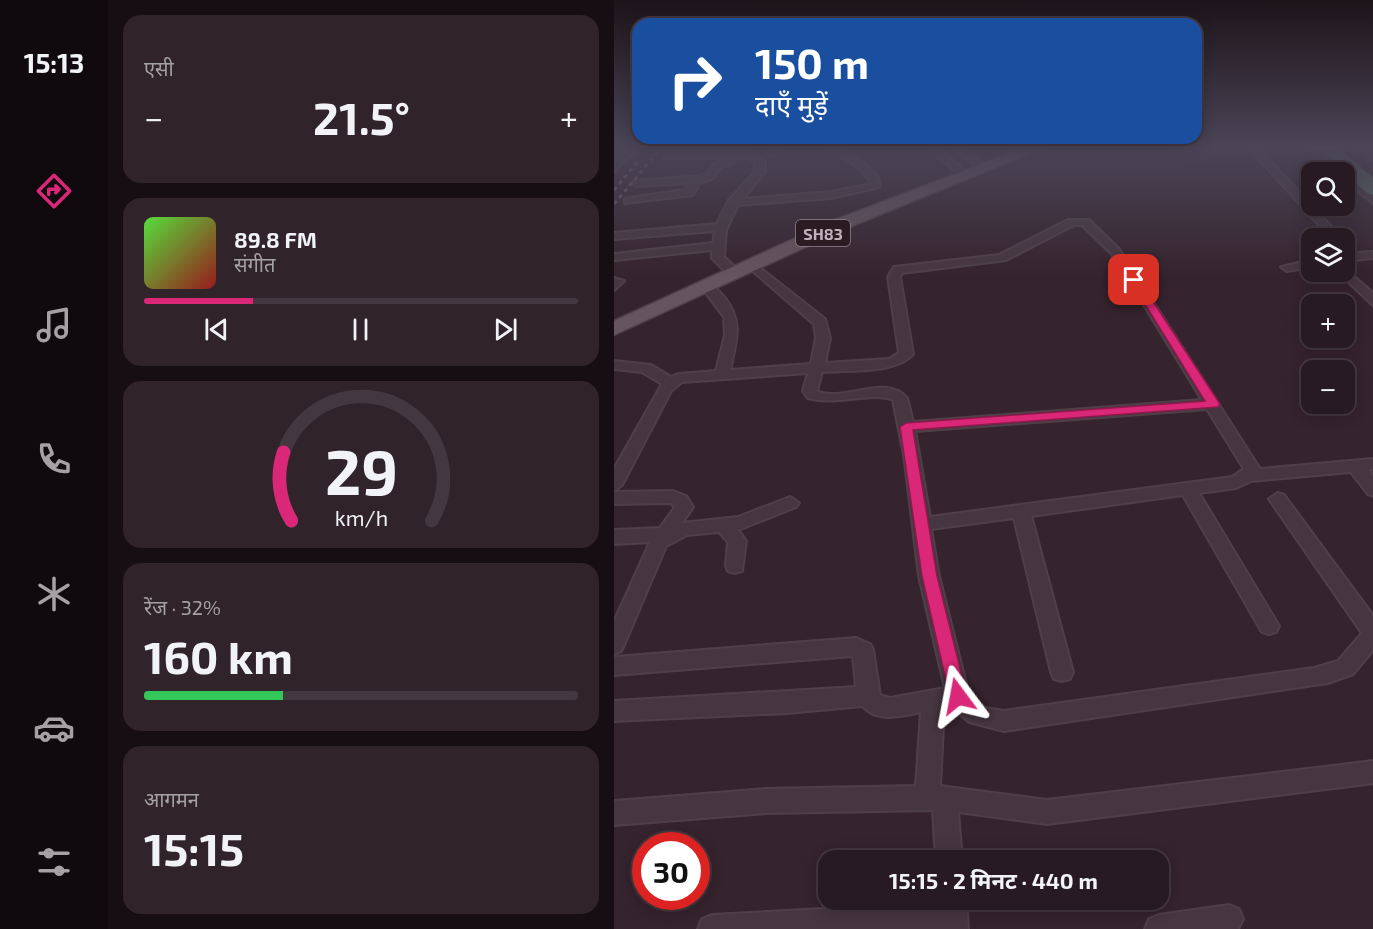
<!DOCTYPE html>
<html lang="hi">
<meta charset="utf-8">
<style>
body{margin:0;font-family:"Exo 2","Noto Sans Devanagari",sans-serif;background:#30232a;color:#f1f3f6;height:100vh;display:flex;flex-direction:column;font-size:22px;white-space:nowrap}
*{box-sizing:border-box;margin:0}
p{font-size:20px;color:#a5a1a5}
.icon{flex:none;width:33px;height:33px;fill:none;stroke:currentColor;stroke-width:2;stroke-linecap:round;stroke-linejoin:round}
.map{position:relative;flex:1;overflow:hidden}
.drawer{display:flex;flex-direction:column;gap:15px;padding:15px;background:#160e13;width:506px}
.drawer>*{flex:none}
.top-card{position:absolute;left:18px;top:18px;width:570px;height:126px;border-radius:18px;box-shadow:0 3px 15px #0003,0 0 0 2px #443840;background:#1a4fa0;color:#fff;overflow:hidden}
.fabs{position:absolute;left:687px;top:162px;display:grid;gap:12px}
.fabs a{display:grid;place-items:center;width:54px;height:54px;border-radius:12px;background:#281a22;box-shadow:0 3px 15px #0003,0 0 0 2px #443840;font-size:30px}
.speed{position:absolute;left:18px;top:832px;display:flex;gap:12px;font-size:30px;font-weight:700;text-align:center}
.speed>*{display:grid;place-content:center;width:78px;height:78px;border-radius:50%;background:#281a22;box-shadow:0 3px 15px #0003,0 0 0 2px #443840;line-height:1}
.speed .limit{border:9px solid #d22;background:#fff;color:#111}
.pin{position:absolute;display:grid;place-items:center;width:51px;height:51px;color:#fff;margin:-26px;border-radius:12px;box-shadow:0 3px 9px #0006}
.me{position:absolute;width:66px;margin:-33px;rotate:347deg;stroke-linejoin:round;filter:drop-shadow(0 0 4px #0008)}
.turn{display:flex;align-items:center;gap:21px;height:126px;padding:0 24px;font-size:27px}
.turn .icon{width:78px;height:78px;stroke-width:2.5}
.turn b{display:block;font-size:42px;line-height:51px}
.big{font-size:45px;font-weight:700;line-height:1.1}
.drawer .card{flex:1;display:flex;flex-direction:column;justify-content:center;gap:9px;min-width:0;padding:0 21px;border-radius:18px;background:#30232a}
.drawer .dial{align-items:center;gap:0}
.dial svg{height:156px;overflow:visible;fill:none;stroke:#443840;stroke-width:7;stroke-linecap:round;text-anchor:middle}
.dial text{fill:#f1f3f6;stroke:none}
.song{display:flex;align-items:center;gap:18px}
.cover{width:72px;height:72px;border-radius:9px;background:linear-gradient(135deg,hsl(110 70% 55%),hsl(0 70% 35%))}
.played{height:6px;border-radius:3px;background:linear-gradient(90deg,#db2777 25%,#443840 25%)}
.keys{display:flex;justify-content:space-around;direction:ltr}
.heat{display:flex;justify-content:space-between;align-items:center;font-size:33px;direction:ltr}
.charge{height:9px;border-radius:4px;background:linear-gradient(90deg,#34c759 32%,#443840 0)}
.trip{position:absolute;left:204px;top:850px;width:351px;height:60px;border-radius:18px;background:#281a22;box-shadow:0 3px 15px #0003,0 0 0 2px #443840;font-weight:700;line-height:60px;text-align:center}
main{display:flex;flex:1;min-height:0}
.dock{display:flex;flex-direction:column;width:108px;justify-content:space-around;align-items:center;background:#100a0e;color:#a5a1a5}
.dock .icon{width:42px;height:42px}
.dock .active{color:#db2777}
.dock b{font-size:27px;color:#f1f3f6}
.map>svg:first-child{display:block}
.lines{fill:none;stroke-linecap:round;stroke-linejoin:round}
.street-casing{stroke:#4f4048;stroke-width:4}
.primary-casing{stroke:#4f4048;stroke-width:3}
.highway-casing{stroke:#4e3e47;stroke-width:2}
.street{fill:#46363f;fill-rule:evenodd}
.primary{fill:#66545e;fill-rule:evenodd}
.highway{fill:#546b5f;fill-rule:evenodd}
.rail{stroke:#6d5964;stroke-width:3;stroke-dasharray:4 4;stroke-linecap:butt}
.route{fill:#db2777;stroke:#8e194d;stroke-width:1.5}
.labels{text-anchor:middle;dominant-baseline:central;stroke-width:6;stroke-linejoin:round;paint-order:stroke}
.shield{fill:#2b1c24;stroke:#95848d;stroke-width:1.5}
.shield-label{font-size:16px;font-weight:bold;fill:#c2b1ba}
</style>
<main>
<nav class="dock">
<b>15:13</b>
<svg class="icon active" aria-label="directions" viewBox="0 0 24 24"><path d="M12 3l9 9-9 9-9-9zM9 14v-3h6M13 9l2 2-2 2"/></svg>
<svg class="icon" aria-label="music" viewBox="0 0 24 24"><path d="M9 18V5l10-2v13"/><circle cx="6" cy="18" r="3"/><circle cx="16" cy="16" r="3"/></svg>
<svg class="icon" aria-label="phone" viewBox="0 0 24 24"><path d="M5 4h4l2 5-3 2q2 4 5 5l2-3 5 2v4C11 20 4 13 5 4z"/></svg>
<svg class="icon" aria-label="climate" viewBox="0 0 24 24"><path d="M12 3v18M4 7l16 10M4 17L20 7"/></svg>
<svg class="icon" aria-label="car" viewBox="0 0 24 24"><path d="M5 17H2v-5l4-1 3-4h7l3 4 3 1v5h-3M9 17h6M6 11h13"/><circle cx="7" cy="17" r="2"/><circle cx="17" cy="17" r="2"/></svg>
<svg class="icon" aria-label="filters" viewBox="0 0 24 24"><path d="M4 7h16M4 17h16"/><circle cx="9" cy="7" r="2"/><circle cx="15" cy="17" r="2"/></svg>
</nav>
<section class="drawer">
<div class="card"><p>एसी</p>
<div class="heat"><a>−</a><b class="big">21.5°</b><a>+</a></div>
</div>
<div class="card">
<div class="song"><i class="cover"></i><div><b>89.8 FM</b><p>संगीत</p></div></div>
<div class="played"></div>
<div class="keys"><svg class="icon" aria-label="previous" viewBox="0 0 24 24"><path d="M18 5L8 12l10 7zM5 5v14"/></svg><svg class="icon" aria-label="pause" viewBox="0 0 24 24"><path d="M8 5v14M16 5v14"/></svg><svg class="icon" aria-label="next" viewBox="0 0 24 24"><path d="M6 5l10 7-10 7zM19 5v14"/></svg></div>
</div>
<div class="card dial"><svg viewBox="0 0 100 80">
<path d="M14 69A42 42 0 1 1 86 69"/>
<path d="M14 69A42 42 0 0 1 10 34" stroke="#db2777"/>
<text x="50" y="56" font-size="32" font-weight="700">29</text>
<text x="50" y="72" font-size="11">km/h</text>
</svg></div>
<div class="card"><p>रेंज · 32%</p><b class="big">160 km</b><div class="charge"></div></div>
<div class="card"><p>आगमन</p><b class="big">15:15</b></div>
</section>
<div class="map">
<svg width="760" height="929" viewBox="0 0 760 929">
<rect width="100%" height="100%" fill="#35232d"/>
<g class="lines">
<g class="street-casing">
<g id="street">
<polygon points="14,148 23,148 0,172 0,163"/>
<polygon points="157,148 165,148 157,157 153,154"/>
<path d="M216,148C231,148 268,171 266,187L217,198L124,205L112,230L110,257L124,270V276H116L98,258V250L0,260V254L99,243L101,231L0,239V233L103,224L115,200L141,172V162L133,157H123L119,163L107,167L99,178L85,184L79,195L11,203V199L15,198L71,190L76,183L23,186L20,185V181L87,176L93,174L101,163L114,157L52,158L49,157V153L135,151L151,161V172L129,199L217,192L258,184L248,171Z"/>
<polygon points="315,148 324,148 354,173 354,177 348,177"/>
<polygon points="340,148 349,148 374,168 366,170"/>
<polygon points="635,148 644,148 728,238 717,238"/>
<polygon points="691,148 700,148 729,172 719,172"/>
<polygon points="743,148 752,148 760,153 760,161"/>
<polygon points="730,174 760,195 760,203 730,182"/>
<path d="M454,220H475L505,249L646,469L760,459V469L754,470L760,477V496L754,494L737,472L637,481L622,488L585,493L665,626L662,632L655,634L648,632L569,495L417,516L459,672L456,679L448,681L440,679L437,672L400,518L317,529L325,576L354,692L371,708L390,711L700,668L724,661L748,633L655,499L664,493L670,495L760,617V649L739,674L714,683L390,731L355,722L339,707L330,708L326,786L433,800L760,761V783L433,824L344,812L348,861H322L319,810L152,813L0,825V801L152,789L302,786L307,712C289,716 262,723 249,706L173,713L0,721V701L242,687L239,656L0,675V657L242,638L256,644L259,650L266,695L276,698L331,688L305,576L290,455L279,400C258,391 223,406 194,398L189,391L194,373L68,382L57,391L8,485L0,491V469L48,384L28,372L0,369V361L37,365L57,377L64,374L102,371L111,335L110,317L86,285L92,281C99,284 105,291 110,297C130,321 122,342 116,370L197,364L202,338L200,324L133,266V262L137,261L211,319L216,338L211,363L275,359L285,353L274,277L280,267L385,255ZM460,225H468L497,253L508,269L588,400L299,422L293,398C271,373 229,403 203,391L208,372C234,370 282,374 299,354L286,277L288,273L392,260ZM593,409L630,469L618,477L316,517L301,431Z"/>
<polygon points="760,252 760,258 730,261 730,254"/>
<polygon points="698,260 698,267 673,271 667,267"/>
<polygon points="730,268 760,294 760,306 726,274 724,272 730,272"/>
<polygon points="0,278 10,281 0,290"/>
<polygon points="59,491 72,496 79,507 68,523 124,517 176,497 185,503 182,507 124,530 132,541 128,571 121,573 114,571 112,566 114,542 105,532 73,535 52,546 10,645 7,651 0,654 0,622 36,542 0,544 0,530 46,528 61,507 57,503 0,504 0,492"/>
<polygon points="324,900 352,900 354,929 84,929 88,919 98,915 325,903"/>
<polygon points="615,905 625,909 629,919 624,929 531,929 535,919 545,915"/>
</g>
</g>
<g class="primary-casing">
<polygon id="primary" points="410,148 429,148 233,228 0,335 0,321 221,220"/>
</g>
<g class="highway-casing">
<polygon id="highway" points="705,148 723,148 760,179 760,195 753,193"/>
</g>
<use href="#street" class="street"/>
<use href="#primary" class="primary"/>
<use href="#highway" class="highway"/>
<g class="rail">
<polyline points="0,190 25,160"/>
<polyline points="0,204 47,148"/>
</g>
</g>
<linearGradient id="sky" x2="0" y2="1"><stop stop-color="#1d1319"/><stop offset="0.53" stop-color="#4b4557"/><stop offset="1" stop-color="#4b4557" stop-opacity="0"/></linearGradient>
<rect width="760" height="278" fill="url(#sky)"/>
<polygon class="route" points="517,278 525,280 606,404 604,407 299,430 323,576 353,696 350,702 344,704 337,702 308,576 286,427 292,423 591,401 516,280"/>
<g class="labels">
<rect class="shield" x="182" y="220" width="54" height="26" rx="4.5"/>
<g class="shield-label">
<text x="209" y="233">SH83</text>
</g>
</g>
</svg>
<div class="fabs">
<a><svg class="icon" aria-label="search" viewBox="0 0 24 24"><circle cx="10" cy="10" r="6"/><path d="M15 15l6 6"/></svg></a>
<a><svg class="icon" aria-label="layers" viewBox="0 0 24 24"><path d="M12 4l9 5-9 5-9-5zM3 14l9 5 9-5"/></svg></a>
<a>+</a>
<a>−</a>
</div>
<div class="speed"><div class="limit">30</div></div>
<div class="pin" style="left:520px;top:280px;background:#d93025"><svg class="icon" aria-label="arrive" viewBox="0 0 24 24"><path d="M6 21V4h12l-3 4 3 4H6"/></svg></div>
<svg class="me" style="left:344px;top:696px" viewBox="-20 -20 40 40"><path d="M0-17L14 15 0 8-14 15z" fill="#db2777" stroke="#fff" stroke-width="4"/></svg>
<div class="trip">15:15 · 2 मिनट · 440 m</div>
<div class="top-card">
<div class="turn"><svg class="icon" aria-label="right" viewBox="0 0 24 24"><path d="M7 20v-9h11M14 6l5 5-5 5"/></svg><div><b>150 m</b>दाएँ मुड़ें</div></div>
</div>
</div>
</main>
